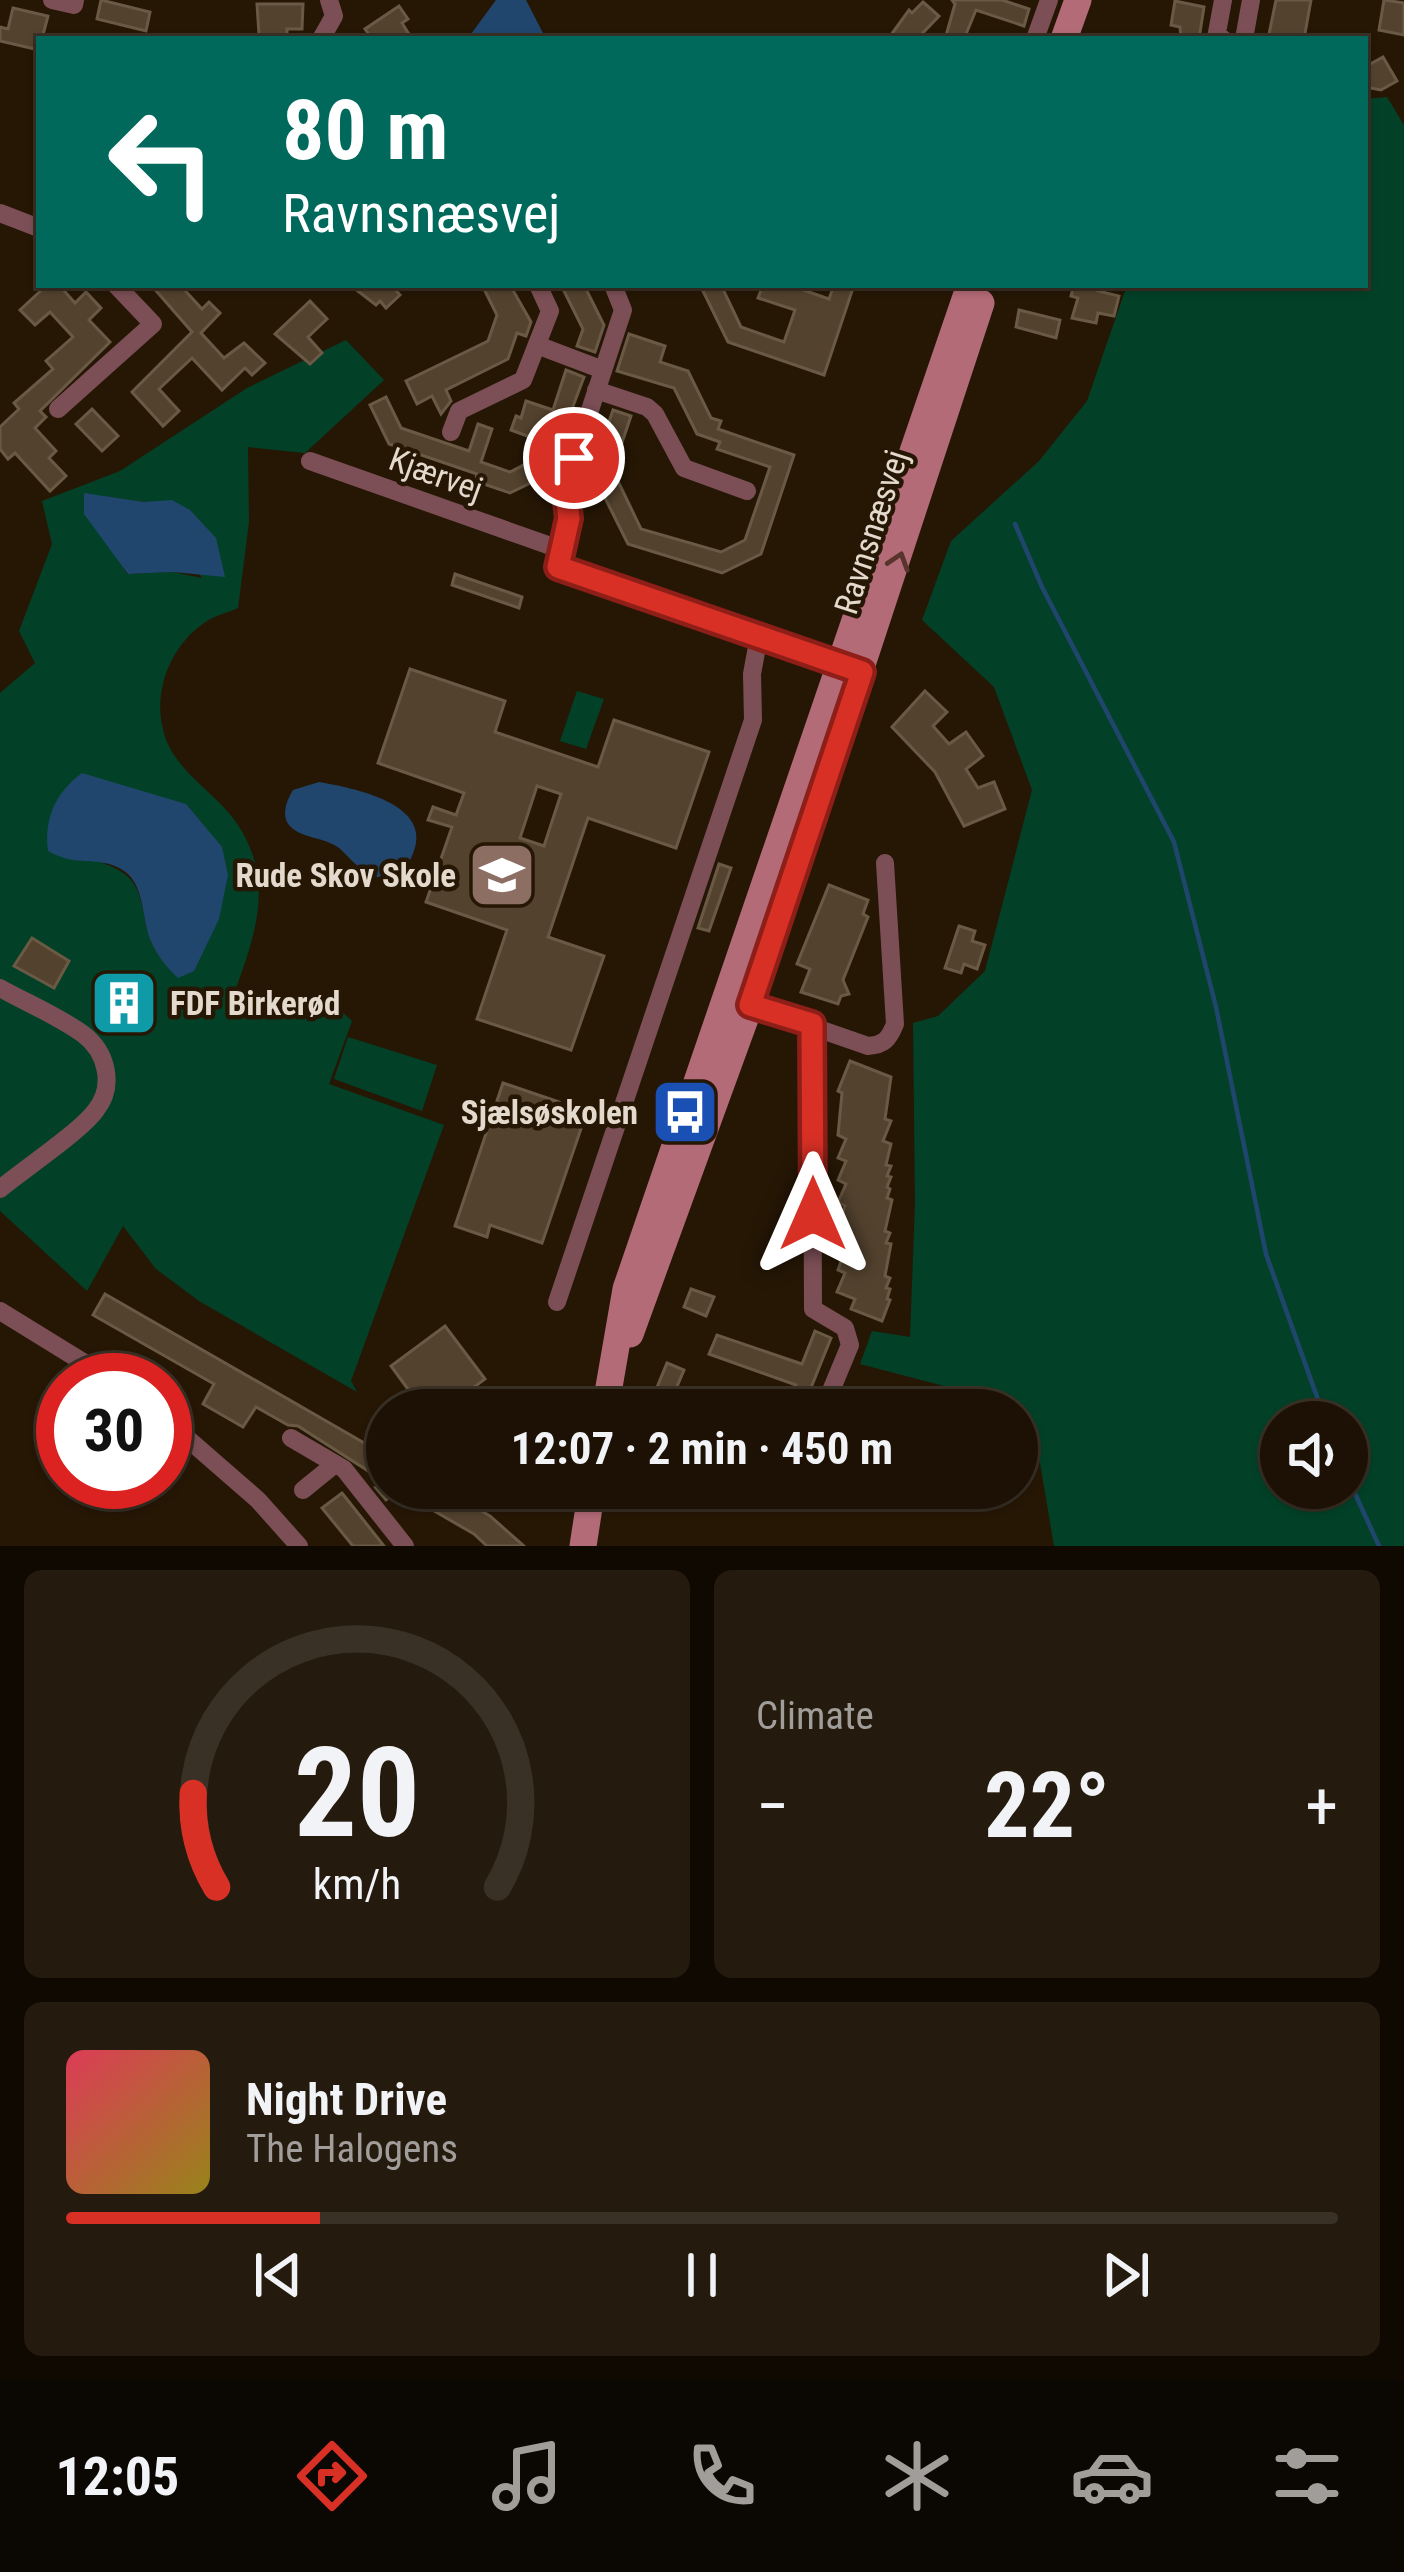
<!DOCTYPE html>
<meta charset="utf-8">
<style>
body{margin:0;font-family:"Roboto Condensed",sans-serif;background:#251a0e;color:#f1f3f6;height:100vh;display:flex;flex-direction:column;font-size:45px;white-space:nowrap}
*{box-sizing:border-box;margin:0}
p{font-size:39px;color:#a09d9a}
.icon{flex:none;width:66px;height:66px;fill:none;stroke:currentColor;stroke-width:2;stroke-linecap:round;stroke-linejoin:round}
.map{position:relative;height:1546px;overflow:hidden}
.drawer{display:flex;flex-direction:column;gap:24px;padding:24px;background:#0f0902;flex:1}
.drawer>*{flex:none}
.guide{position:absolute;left:36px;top:36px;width:1332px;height:252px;border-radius:0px;box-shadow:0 3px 9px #0004,0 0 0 3px #3a3126;background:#00695c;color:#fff;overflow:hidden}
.controls{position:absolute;left:1260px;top:1401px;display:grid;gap:24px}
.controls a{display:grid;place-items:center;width:108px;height:108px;border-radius:50%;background:#1c1104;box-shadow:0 3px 9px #0004,0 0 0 3px #3a3126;font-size:60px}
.speed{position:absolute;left:36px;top:1353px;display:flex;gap:24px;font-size:60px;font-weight:700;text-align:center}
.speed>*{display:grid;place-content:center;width:156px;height:156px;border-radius:50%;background:#1c1104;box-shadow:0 3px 9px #0004,0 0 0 3px #3a3126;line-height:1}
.speed .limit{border:18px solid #d22;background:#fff;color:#111}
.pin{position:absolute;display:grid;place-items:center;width:102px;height:102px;color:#fff;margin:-51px;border:6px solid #fff;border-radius:50%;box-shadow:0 3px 12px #0007}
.me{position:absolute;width:132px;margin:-66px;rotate:0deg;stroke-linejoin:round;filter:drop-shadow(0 0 9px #0008)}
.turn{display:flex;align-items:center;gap:42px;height:252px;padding:0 48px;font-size:54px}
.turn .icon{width:156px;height:156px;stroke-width:2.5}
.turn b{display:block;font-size:84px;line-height:102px}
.big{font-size:90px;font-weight:700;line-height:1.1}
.drawer .widget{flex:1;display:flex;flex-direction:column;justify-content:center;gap:18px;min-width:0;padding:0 42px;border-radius:18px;background:#251a0e}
.drawer .dial{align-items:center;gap:0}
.dial svg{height:312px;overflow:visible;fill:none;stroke:#3a3126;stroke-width:7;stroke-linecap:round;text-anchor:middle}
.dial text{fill:#f1f3f6;stroke:none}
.song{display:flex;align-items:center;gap:36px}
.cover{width:144px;height:144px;border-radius:18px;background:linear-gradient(135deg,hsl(350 70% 55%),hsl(50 70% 35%))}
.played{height:12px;border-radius:6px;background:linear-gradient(90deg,#d93025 20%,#3a3126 20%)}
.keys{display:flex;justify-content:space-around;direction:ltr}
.heat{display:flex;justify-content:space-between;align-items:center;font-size:66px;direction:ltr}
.drawer .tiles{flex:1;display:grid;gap:24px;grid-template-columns:1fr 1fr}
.widget:last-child{grid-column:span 2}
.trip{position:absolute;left:366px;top:1389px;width:672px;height:120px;border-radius:60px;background:#1c1104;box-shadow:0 3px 9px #0004,0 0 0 3px #3a3126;font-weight:700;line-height:120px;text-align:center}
.tabs{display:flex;height:192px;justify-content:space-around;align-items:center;background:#0b0702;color:#a09d9a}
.tabs .icon{width:84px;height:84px}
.tabs .active{color:#d93025}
.tabs b{font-size:54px;color:#f1f3f6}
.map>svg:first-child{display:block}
.green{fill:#024127;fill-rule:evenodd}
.water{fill:#21466d}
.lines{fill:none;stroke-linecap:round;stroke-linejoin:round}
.stream{stroke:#21466d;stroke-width:4.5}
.building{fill:#53422e;stroke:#6a5944;stroke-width:3;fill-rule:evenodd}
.street{stroke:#7c4f56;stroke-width:18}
.secondary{stroke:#b46b78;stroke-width:27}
.oneway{stroke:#58342d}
.route-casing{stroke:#8d1f18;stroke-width:30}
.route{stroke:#d93025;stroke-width:21}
.labels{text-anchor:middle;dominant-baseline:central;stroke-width:9;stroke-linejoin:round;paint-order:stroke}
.street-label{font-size:33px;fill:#e4d9cd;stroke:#261705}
.poi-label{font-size:33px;font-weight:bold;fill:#e4d9cd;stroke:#261705;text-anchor:end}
</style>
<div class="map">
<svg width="1404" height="1546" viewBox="0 0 1404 1546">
<rect width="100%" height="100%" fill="#261705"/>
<g class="green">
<path d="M1387,97L1404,125V1546H1054L1036,1439L1017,1428V1410H986L944,1386L860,1364L872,1331L910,1337L915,1204L913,1023L938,1016L985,971L1032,790L994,687L922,620L951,541L1039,461L1087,401L1127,285H1365V99ZM1347,1422V1488H1281V1422Z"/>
<path d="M346,340L384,380L305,453L248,447L249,522L238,608C227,613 213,616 204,623C163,651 146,712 174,755C199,792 236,804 253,856C271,912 242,966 226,1018L307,1014L337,1007L352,1021L329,1084L444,1125L351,1381L357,1392L199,1301L156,1269L123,1226L87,1291L0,1211V693L35,663L19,631L52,544L42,501L120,471L247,388ZM84,494L144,502L202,578L173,572L127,574ZM102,863L228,875L148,934C139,897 143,876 102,863Z"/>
<polygon points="577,691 604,699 586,749 560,741"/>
<polygon points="348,1037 437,1065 422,1111 334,1079"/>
</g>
<g class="water">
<polygon points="496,0 526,0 546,39 472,39 471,34"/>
<polygon points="84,493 144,502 172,500 190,510 216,538 225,577 173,572 128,574 84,514"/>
<path d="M82,773L186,804L222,847L228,875L219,919L194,971L178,978C165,966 157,955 150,939C141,916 145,882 121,869C97,855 77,868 48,851C44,819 55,793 82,773Z"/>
<path d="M319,782C352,788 437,803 412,856C408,866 395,876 384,877C366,880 351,858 339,848C325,837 301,839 289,825C281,814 287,800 293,790Z"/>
</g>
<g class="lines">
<g class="stream">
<polyline points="1015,524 1042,587 1174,842 1216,1007 1266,1254 1326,1422"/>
<polyline points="1347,1476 1379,1546"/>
</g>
</g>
<g class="building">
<polygon points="101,0 150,12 146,31 97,19"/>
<polygon points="952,0 1002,0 1029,9 1024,26 976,10 964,39 945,39 955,4"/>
<polygon points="1276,0 1311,0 1304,39 1268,39"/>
<polygon points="1384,0 1404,3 1404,35 1379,30"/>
<polygon points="1175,1 1204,7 1199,39 1181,39 1180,27 1171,25"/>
<polygon points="923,2 939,16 917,39 888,39 909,10 912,13"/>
<polygon points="257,4 303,4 302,29 287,29 287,39 259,35"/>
<polygon points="399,6 408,19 402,23 412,39 372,39 365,29"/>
<polygon points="13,8 48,16 39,50 0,41 0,27 8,29"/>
<polygon points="1383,57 1397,81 1381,90 1365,87 1365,67"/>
<polygon points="47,285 59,285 75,303 86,292 101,308 89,320 110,342 40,411 46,417 35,428 56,451 49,458 66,476 50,491 15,453 8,459 0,449 0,427 19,409 14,403 53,369 46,361 73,337 50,312 35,325 20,310"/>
<polygon points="151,285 180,285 202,309 209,302 220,313 201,333 224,358 244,343 265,363 252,375 245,368 222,390 192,358 159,389 179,411 163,426 132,392 192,332"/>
<polygon points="350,285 391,285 400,295 386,308 380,301 376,305"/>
<polygon points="482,285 510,285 531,322 526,336 517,333 508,359 446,390 451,401 441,414 432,396 417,404 406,381 488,341 497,315"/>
<polygon points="561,285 584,285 604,325 595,352 577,346 583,329"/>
<polygon points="700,285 721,285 741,327 784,342 795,310 758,298 763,285 789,285 829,299 834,285 854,285 824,375 728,342"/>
<polygon points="1074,285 1100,285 1098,291 1119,296 1114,316 1098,313 1096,323 1072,318 1078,298 1071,296"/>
<polygon points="310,301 327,319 308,337 322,353 310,364 275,334"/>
<polygon points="1019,310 1060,320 1056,338 1016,327"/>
<polygon points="629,334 665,346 660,362 688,371 711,418 721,421 718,429 794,455 761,554 722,573 628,544 592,472 613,410 631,416 607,487 618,481 641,529 721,552 745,540 770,467 717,449 720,442 697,434 674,388 617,371"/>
<polygon points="566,370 584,377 547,475 510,493 475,481 477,474 389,444 370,405 386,397 401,428 469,451 478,424 492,429 481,462 510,472 531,461 538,440 511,430 516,416 521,418 526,401 553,410"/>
<polygon points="92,409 118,436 102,451 76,424"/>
<polygon points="455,574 522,597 519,608 452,585"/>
<path d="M410,669L505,701L495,732L598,767L614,720L709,752L676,848L588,818L548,937L604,956L571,1050L477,1019L507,930L426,902L452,827L428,820L433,807L456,815L464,793L378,763ZM537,786L561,794L544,846L520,838Z"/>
<polygon points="925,691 947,712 933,726 949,744 966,732 983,756 966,769 978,788 994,782 1005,809 964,826 935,772 892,727"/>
<polygon points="719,864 731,868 709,931 698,928"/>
<polygon points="829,885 868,900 863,914 868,917 843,980 849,994 841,996 838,1004 801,992 810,969 797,964"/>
<polygon points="959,926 975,931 972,941 985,945 977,969 964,964 961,973 945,968"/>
<polygon points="32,938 69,961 54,988 14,966"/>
<polygon points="118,994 152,1015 141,1032 108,1013"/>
<polygon points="850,1061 891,1077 885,1119 891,1121 883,1141 891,1144 886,1165 891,1166 887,1176 891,1177 887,1187 890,1189 887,1198 892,1200 885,1231 890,1233 886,1243 891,1244 885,1276 890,1278 886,1288 890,1289 887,1299 890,1300 882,1321 851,1309 855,1299 837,1292 845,1273 838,1270 845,1250 838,1247 843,1227 838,1225 845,1206 838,1202 846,1184 838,1180 846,1161 838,1158 846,1139 838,1135 842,1093 838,1091"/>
<polygon points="503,1083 559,1102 557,1107 585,1117 542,1243 490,1225 487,1237 455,1226"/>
<polygon points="691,1289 714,1297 706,1316 684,1307"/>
<polygon points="105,1294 387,1456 387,1483 298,1426 288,1425 256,1407 243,1427 203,1404 214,1384 93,1315"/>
<polygon points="445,1326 485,1379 443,1410 395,1410 413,1396 391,1366"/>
<polygon points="815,1331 831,1338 802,1410 789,1405 796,1385 709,1354 717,1335 802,1364"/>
<polygon points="667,1363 684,1370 667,1410 653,1410 645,1399 653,1397"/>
<polygon points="376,1488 442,1488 490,1516 524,1546 487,1546 474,1534 398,1490 386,1500"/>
<polygon points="342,1493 384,1546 353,1546 322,1508"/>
</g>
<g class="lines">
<g class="street">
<polyline points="52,0 74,5 75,0"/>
<polyline points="321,39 334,16 329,0"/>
<polyline points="1035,39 1049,0"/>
<polyline points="1223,39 1216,38 1223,0"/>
<polyline points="1244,39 1251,0"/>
<polyline points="0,213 39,228"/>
<polyline points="613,285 623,310 565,486 569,518 558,567 848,666"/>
<polyline points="537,345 603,370"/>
<polyline points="596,390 647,407 655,414 684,468 747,491"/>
<polyline points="58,409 153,324 116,285"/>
<polyline points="451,432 459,411 523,380 550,311 538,285"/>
<polyline points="310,461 562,550"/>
<path d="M0,988C27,1003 58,1016 83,1034C107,1052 115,1086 96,1110C80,1132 24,1169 0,1189"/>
<path d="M744,1003L868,1046C884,1045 889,1039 895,1024L885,863"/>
<polyline points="812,1025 813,1309 845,1328 850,1345 823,1410"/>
<polyline points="557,1302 753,720 752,674 759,636"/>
<polyline points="0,1311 112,1380"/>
<polyline points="165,1419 258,1500 299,1546"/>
<polyline points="291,1438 344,1469 405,1546"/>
<polyline points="303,1490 335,1464"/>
</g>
<g class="secondary">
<polyline points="1064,39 1078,0"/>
<polyline points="630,1334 750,1005 981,303"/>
<polyline points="605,1410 626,1289 970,285"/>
<polyline points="583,1546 592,1488"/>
</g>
</g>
<defs><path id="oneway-chevron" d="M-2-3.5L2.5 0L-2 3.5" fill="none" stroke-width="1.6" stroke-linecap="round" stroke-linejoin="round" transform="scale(3)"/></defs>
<use class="oneway" href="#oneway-chevron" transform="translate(899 561) rotate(-72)"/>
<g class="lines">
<g class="route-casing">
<polyline id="route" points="574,458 565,486 569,518 558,567 862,672 750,1005 812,1024 813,1214"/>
</g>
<use href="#route" class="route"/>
</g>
<defs>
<g id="school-square" transform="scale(3.45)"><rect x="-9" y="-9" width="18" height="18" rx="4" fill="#8d6e63" stroke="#261705"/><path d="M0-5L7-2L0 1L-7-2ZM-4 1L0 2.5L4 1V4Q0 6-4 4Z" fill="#fff"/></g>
<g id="building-square" transform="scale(3.45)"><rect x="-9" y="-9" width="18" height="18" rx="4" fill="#0f9aa8" stroke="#261705"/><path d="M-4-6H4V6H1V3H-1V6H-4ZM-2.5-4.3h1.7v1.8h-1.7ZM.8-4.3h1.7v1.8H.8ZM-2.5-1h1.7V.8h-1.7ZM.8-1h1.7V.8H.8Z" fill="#fff"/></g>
<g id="bus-square" transform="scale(3.45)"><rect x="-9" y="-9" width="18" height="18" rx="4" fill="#1a4fb4" stroke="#261705"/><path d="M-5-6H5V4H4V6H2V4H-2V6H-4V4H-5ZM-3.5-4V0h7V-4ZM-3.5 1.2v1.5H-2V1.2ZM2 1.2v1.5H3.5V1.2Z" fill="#fff"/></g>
</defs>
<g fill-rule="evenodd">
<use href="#school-square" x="502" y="875"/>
<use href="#building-square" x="124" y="1003"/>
<use href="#bus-square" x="685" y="1112"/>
</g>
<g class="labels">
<g class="street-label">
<text transform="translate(436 474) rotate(20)">Kjærvej</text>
<text transform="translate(871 532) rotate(-72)">Ravnsnæsvej</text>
</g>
<g class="poi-label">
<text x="456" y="875">Rude Skov Skole</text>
<text x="170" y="1003" text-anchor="start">FDF Birkerød</text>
<text x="638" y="1112">Sjælsøskolen</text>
</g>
</g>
</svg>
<div class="controls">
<a><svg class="icon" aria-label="sound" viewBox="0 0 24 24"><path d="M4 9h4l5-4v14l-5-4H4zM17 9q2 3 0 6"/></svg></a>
</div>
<div class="speed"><div class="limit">30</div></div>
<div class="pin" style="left:574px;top:458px;background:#d93025"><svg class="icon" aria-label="arrive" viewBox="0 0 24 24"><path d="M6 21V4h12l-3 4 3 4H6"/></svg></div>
<svg class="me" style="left:813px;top:1214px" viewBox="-20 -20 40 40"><path d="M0-17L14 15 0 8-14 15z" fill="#d93025" stroke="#fff" stroke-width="4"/></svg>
<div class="trip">12:07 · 2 min · 450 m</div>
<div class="guide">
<div class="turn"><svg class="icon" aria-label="left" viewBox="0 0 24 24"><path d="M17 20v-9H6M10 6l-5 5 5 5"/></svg><div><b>80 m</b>Ravnsnæsvej</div></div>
</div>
</div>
<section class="drawer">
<div class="tiles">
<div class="widget dial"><svg viewBox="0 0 100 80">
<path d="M14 69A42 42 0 1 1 86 69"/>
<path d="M14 69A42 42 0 0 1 8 45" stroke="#d93025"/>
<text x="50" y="56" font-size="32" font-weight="700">20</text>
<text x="50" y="72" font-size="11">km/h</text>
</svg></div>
<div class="widget"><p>Climate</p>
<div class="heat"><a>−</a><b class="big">22°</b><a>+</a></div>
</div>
<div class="widget">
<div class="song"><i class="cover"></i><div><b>Night Drive</b><p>The Halogens</p></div></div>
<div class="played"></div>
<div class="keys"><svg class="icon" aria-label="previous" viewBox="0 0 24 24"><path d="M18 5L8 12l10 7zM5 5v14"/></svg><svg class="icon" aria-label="pause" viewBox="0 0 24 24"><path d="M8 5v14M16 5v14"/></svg><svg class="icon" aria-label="next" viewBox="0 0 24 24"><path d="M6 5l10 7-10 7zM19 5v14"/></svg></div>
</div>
</div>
</section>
<nav class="tabs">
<b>12:05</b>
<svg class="icon active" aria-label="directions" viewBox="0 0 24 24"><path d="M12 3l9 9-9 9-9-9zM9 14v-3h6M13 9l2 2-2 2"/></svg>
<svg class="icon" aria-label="music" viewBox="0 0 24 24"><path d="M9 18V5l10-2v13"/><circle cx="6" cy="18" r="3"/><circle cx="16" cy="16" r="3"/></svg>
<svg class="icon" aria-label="phone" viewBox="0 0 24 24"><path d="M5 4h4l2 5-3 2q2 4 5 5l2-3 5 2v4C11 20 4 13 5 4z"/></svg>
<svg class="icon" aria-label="climate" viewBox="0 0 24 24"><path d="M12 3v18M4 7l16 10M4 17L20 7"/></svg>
<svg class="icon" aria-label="car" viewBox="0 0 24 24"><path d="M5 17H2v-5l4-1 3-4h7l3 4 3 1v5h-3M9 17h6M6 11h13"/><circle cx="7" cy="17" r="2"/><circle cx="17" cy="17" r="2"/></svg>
<svg class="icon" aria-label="filters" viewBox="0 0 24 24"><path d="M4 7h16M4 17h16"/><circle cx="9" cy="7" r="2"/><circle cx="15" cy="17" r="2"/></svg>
</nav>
